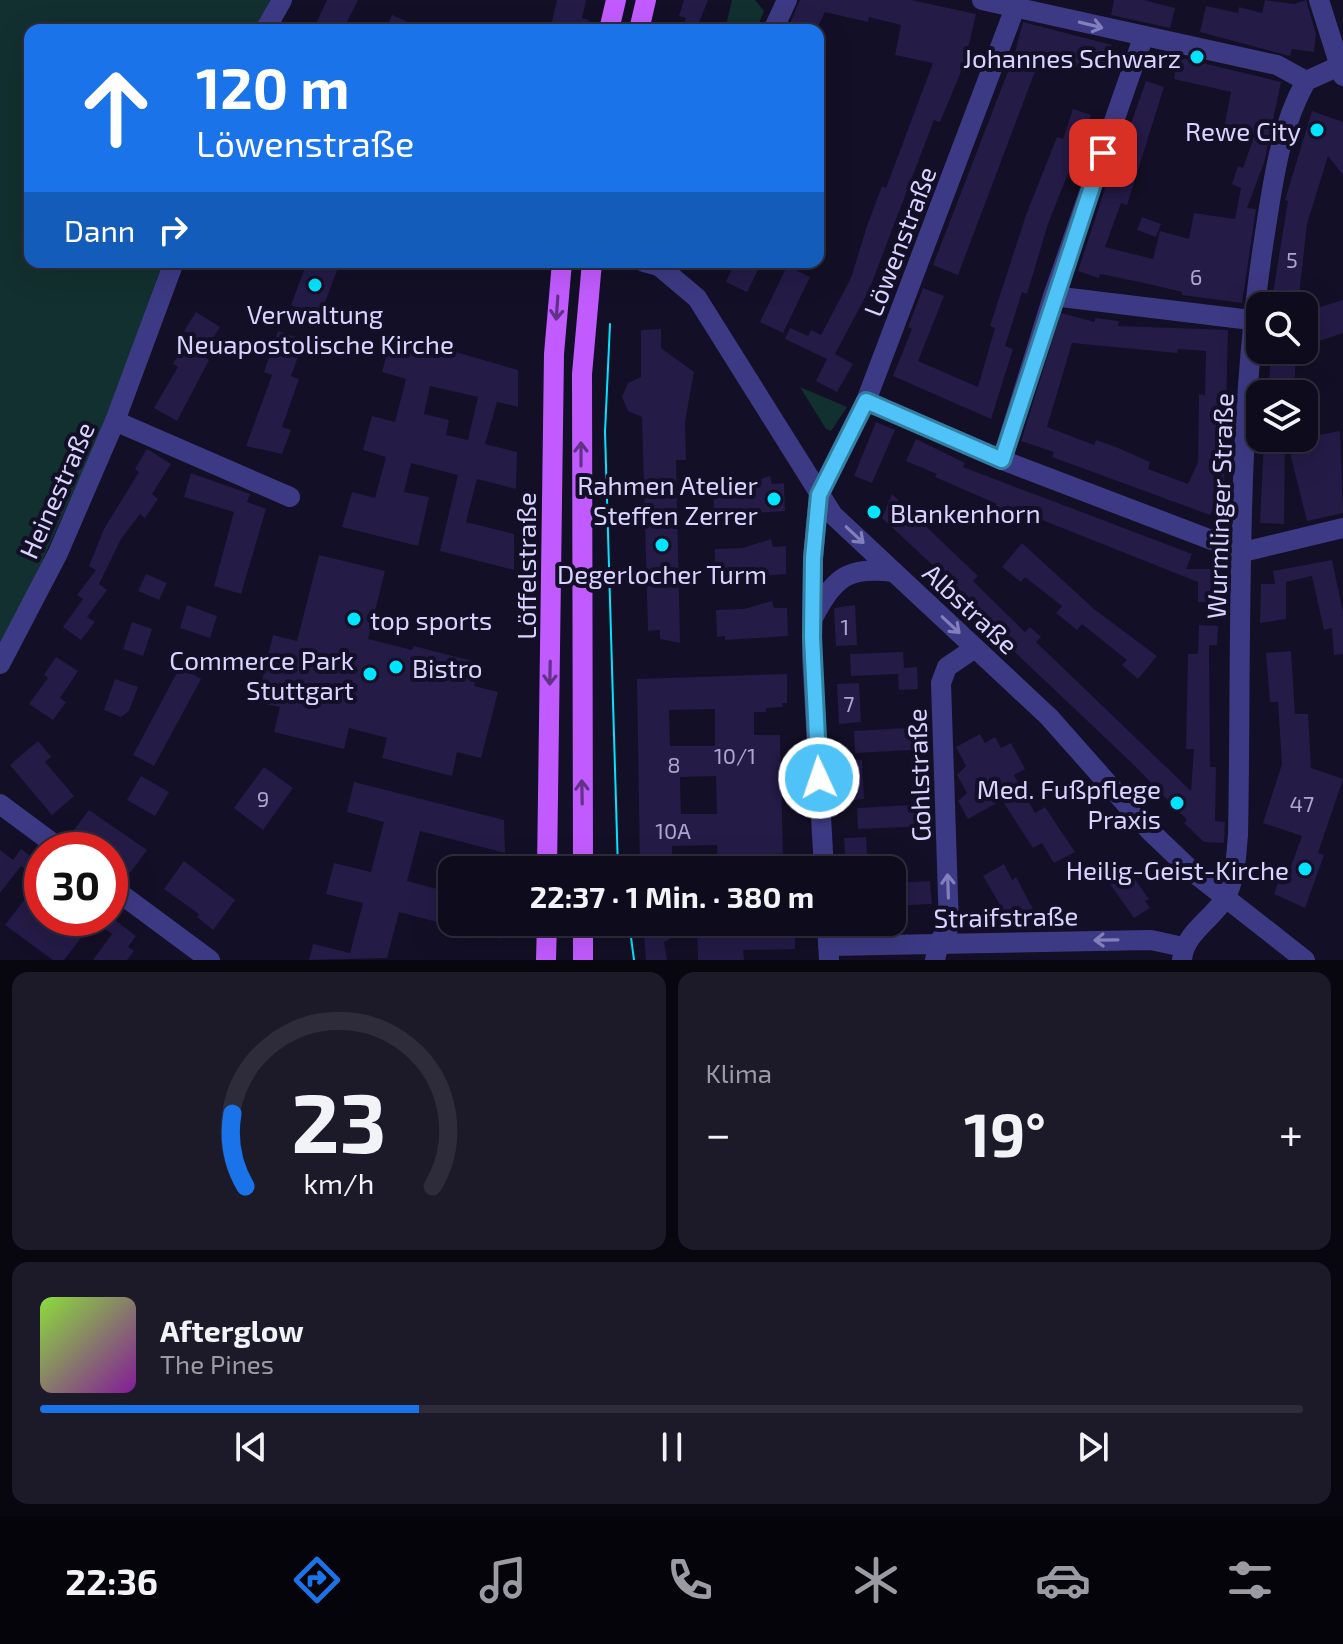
<!DOCTYPE html>
<html lang="de">
<meta charset="utf-8">
<style>
body{margin:0;font-family:"Exo 2",sans-serif;background:#1c1929;color:#f1f3f6;height:100vh;display:flex;flex-direction:column;font-size:30px;white-space:nowrap}
*{box-sizing:border-box;margin:0}
p{font-size:26px;color:#9b9ba3}
.icon{flex:none;width:44px;height:44px;fill:none;stroke:currentColor;stroke-width:2;stroke-linecap:round;stroke-linejoin:round}
.map{position:relative;height:960px;overflow:hidden}
.sheet{display:flex;flex-direction:column;gap:12px;padding:12px;background:#08060f;flex:1}
.sheet>*{flex:none}
.top-card{position:absolute;left:24px;top:24px;width:800px;height:244px;border-radius:16px;box-shadow:0 8px 32px #0002,0 0 0 2px #2e2b3b;background:#1a73e8;color:#fff;overflow:hidden}
.controls{position:absolute;left:1246px;top:292px;display:grid;gap:16px}
.controls a{display:grid;place-items:center;width:72px;height:72px;border-radius:16px;background:#0e0b1c;box-shadow:0 8px 32px #0002,0 0 0 2px #2e2b3b;font-size:40px}
.speed{position:absolute;left:24px;top:832px;display:flex;gap:16px;font-size:40px;font-weight:700;text-align:center}
.speed>*{display:grid;place-content:center;width:104px;height:104px;border-radius:50%;background:#0e0b1c;box-shadow:0 8px 32px #0002,0 0 0 2px #2e2b3b;line-height:1}
.speed .limit{border:12px solid #d22;background:#fff;color:#111}
.pin{position:absolute;display:grid;place-items:center;width:68px;height:68px;color:#fff;margin:-34px;border-radius:16px;box-shadow:0 4px 12px #0006}
.me{position:absolute;width:88px;margin:-44px;rotate:357deg;stroke-linejoin:round;filter:drop-shadow(0 0 6px #0008)}
.turn{display:flex;align-items:center;gap:28px;height:168px;padding:0 40px;font-size:36px}
.turn .icon{width:104px;height:104px;stroke-width:2.5}
.turn b{display:block;font-size:56px;line-height:68px}
.then{display:flex;align-items:center;height:76px;padding:0 40px;background:#0003;gap:16px;font-size:30px}
.big{font-size:60px;font-weight:700;line-height:1.1}
.sheet .card{flex:1;display:flex;flex-direction:column;justify-content:center;gap:12px;min-width:0;padding:0 28px;border-radius:16px;background:#1c1929}
.sheet .dial{align-items:center;gap:0}
.dial svg{height:208px;overflow:visible;fill:none;stroke:#2e2b3b;stroke-width:7;stroke-linecap:round;text-anchor:middle}
.dial text{fill:#f1f3f6;stroke:none}
.song{display:flex;align-items:center;gap:24px}
.cover{width:96px;height:96px;border-radius:12px;background:linear-gradient(135deg,hsl(90 70% 55%),hsl(290 70% 35%))}
.played{height:8px;border-radius:4px;background:linear-gradient(90deg,#1a73e8 30%,#2e2b3b 30%)}
.keys{display:flex;justify-content:space-around;direction:ltr}
.heat{display:flex;justify-content:space-between;align-items:center;font-size:44px;direction:ltr}
.sheet .tiles{flex:1;display:grid;gap:12px;grid-template-columns:1fr 1fr}
.card:last-child{grid-column:span 2}
.trip{position:absolute;left:438px;top:856px;width:468px;height:80px;border-radius:16px;background:#0e0b1c;box-shadow:0 8px 32px #0002,0 0 0 2px #2e2b3b;font-weight:700;line-height:80px;text-align:center}
.dock{display:flex;height:128px;justify-content:space-around;align-items:center;background:#06040b;color:#9b9ba3}
.dock .icon{width:56px;height:56px}
.dock .current{color:#1a73e8}
.dock b{font-size:36px;color:#f1f3f6}
.map>svg:first-child{display:block}
.green{fill:#12302f}
.building{fill:#241b47;fill-rule:evenodd}
.lines{fill:none;stroke-linecap:round;stroke-linejoin:round}
.minor{stroke:#3d3a85;stroke-width:20}
.major{stroke:#c25bff;stroke-width:20}
.tram{stroke:#00e5ff;stroke-width:2}
.oneway{stroke:#837fbc}
.oneway2{stroke:#623188}
.route-casing{stroke:#337fa1;stroke-width:20}
.route{stroke:#4fc3f7;stroke-width:14}
.poi-dot{fill:#00e5ff;stroke:#130f26;stroke-width:3}
.labels{text-anchor:middle;dominant-baseline:central;stroke-width:8;stroke-linejoin:round;paint-order:stroke}
.number-label{font-size:22px;fill:#aca6d1}
.poi-label{font-size:26px;fill:#d9d4ff;stroke:#130f26;text-anchor:end}
.street-label{font-size:26px;fill:#d9d4ff;stroke:#130f26}
</style>
<div class="map">
<svg width="1343" height="960" viewBox="0 0 1343 960">
<rect width="100%" height="100%" fill="#130f26"/>
<g class="green">
<polygon points="0,0 270,0 257,30 30,30 30,262 163,262 103,427 15,621 0,643"/>
<polygon points="732,0 755,0 764,11 756,30 725,30"/>
<polygon points="800,387 847,407 831,431 826,429"/>
</g>
<g class="building">
<polygon points="327,0 358,0 343,30 313,30"/>
<polygon points="557,0 586,0 582,18 589,20 586,30 550,30"/>
<polygon points="684,0 708,0 696,30 683,27 686,18 679,16"/>
<polygon points="800,0 911,0 976,14 965,62 940,122 934,120 869,290 835,354 853,364 837,392 816,381 827,359 785,339 790,328 808,336 811,330 821,335 851,278 867,226 882,186 886,188 933,63 895,55 901,25 869,17 868,22 825,12 816,30 787,30"/>
<polygon points="1114,0 1144,0 1175,8 1170,28 1111,15"/>
<polygon points="1265,0 1294,4 1306,0 1316,34 1314,52 1292,49 1290,56 1200,32 1206,6 1238,13 1239,7 1262,13"/>
<polygon points="392,15 426,30 386,30"/>
<polygon points="1023,22 1112,45 1106,72 1071,65 1072,60 1042,53 958,275 933,265 1014,56"/>
<polygon points="1178,57 1281,82 1264,163 1247,208 1256,209 1242,303 1182,295 1182,292 1140,282 1100,274 1099,278 1078,271 1124,131 1128,132 1146,81 1164,87 1127,205 1121,203 1105,247 1153,259 1160,231 1189,239 1194,213 1235,219 1241,188 1232,184 1238,166 1243,168 1255,134 1224,128 1231,92 1174,79"/>
<polygon points="1073,109 1091,115 1048,224 1027,294 1022,292 1005,346 1013,349 991,419 893,376 912,329 908,327 923,288 944,296 918,361 978,387 995,328 990,326 1026,215 1057,137 1063,139"/>
<polygon points="1312,111 1343,122 1343,175 1328,156 1307,224 1299,296 1273,293 1288,201 1285,200"/>
<polygon points="1142,217 1161,224 1156,237 1137,230"/>
<polygon points="307,262 340,262 320,316 291,305"/>
<polygon points="735,262 762,262 747,292 726,282"/>
<polygon points="787,266 810,277 783,333 760,322"/>
<polygon points="1343,300 1343,333 1304,346 1304,312"/>
<polygon points="196,312 220,327 202,356 209,360 177,421 154,408 178,367 173,364 190,334 184,331"/>
<path d="M1061,313L1095,322V318L1119,321L1118,326L1228,330L1224,488L1210,515L1052,457L1054,452L1021,441ZM1072,343L1177,353L1178,349L1206,351L1205,395L1199,394L1198,462L1188,484L1148,469L1150,462L1116,447L1096,440L1094,445L1047,427Z"/>
<polygon points="661,329 661,348 694,372 685,422 686,460 676,460 680,643 660,639 660,630 648,631 642,417 628,411 622,397 628,383 641,377 641,330"/>
<polygon points="278,331 304,340 291,376 299,379 282,427 291,430 282,454 246,446 272,375 264,372"/>
<path d="M391,338L449,353V350L518,370V407L497,402L485,444L517,452L516,489L477,479L466,522L514,534V570L440,551L458,475L411,463L404,492L429,497L418,546L342,527L352,492L375,498L386,457L363,450L372,416L395,422L406,379L382,372ZM430,386L478,397L468,440L446,435L449,420L424,414Z"/>
<polygon points="1276,350 1296,350 1294,393 1269,392 1270,365 1280,365"/>
<polygon points="876,422 895,430 872,483 854,476"/>
<polygon points="1340,431 1343,513 1307,521 1287,441"/>
<polygon points="916,439 965,463 963,467 1192,554 1186,569 1219,569 1218,602 1198,602 1198,582 1022,512 1021,517 995,508 997,504 935,477 937,474 906,461"/>
<polygon points="1264,440 1285,441 1284,524 1260,523"/>
<polygon points="147,449 171,464 152,494 158,499 145,518 140,514 121,539 99,584 107,590 87,617 95,622 81,640 63,627 83,599 77,595 96,570 89,566 104,529 139,472 135,469"/>
<polygon points="191,473 250,494 247,502 266,509 241,594 214,586 234,512 184,497"/>
<polygon points="770,476 772,484 784,483 785,511 722,515 722,512 714,512 713,485 742,485"/>
<polygon points="892,494 978,576 973,581 1025,632 1030,627 1041,637 1036,642 1191,791 1194,749 1186,749 1188,654 1198,654 1199,625 1218,626 1217,645 1209,645 1210,767 1216,767 1215,821 1225,822 1224,843 1204,842 1184,823 1187,820 1134,765 967,607 972,602 882,518"/>
<polygon points="771,539 773,547 786,546 786,574 724,579 723,575 715,575 715,549 743,548"/>
<polygon points="1022,543 1094,609 1157,656 1138,679 1122,665 1127,660 1082,624 1077,630 1056,613 1062,606 1025,577 1021,582 1002,567"/>
<polygon points="319,555 385,571 368,639 412,650 414,646 480,663 474,686 498,692 481,758 457,752 452,776 382,758 387,738 349,728 344,749 274,732 280,707 257,702 273,635 297,641"/>
<polygon points="1332,560 1343,613 1343,654 1334,655 1332,628 1324,630 1312,576 1286,582 1286,619 1260,623 1261,584 1275,584 1273,571"/>
<polygon points="146,574 167,583 159,600 138,591"/>
<polygon points="772,601 774,608 787,608 788,636 725,640 725,636 717,637 716,610 744,609"/>
<polygon points="187,605 217,616 210,638 180,628"/>
<polygon points="855,605 857,645 836,646 834,608"/>
<polygon points="132,622 152,629 143,656 123,649"/>
<polygon points="1291,651 1295,714 1308,714 1311,768 1343,779 1318,853 1324,855 1305,908 1274,894 1278,883 1284,885 1302,836 1263,823 1282,764 1278,702 1270,702 1266,653"/>
<polygon points="903,652 904,668 917,667 918,689 899,690 898,674 851,676 850,654"/>
<polygon points="56,657 78,671 60,698 66,702 53,720 29,704 48,678 44,675"/>
<polygon points="180,667 201,679 154,766 133,755"/>
<path d="M787,674V703H782L783,707L766,708V712H754V735H780L783,854H776V860L757,864V867L718,868L717,845L672,846V870H640L637,679ZM715,709V746H670L669,710ZM716,776L717,814H681L680,777Z"/>
<polygon points="115,679 138,687 129,711 121,717 104,710"/>
<polygon points="859,683 861,722 839,724 837,684"/>
<polygon points="923,727 928,826 858,829 857,808 913,805 911,750 855,753 854,731"/>
<polygon points="980,734 985,743 995,737 1001,748 1011,743 1025,769 1014,775 1035,813 1045,807 1075,852 1054,863 1042,843 1033,848 1002,800 968,819 958,801 967,793 957,775 966,766 956,747"/>
<polygon points="38,741 51,757 45,762 74,796 52,815 10,765"/>
<polygon points="862,760 864,799 842,801 840,761"/>
<polygon points="264,767 293,788 263,830 234,808"/>
<polygon points="141,776 169,792 155,816 127,800"/>
<polygon points="354,782 504,820 505,853 420,831 407,881 452,893 452,926 399,912 387,958 309,960 313,944 350,953 363,903 326,894 334,863 371,872 384,822 347,812"/>
<polygon points="89,810 147,850 130,873 111,859 117,850 96,834 90,842 74,830"/>
<polygon points="866,837 868,870 846,870 844,838"/>
<polygon points="21,849 42,865 42,918 112,918 136,936 128,947 134,951 127,960 93,960 112,934 94,921 64,960 53,960 5,925 40,880 21,866 0,893 0,850 13,860"/>
<polygon points="184,861 235,900 213,930 197,917 199,914 164,889"/>
<polygon points="1123,863 1149,899 1145,901 1150,908 1134,918 1103,874"/>
<polygon points="1004,864 1012,880 1016,877 1034,911 1011,923 983,876"/>
<polygon points="930,881 932,904 892,906 892,883"/>
<polygon points="454,922 502,922 502,939 453,926"/>
<polygon points="643,922 673,922 673,937 664,942 667,960 646,960"/>
<polygon points="697,922 743,922 743,938 773,937 772,922 795,922 795,949 743,950 744,960 698,960"/>
</g>
<g class="lines">
<g class="minor">
<polyline points="982,0 1277,65 1306,81"/>
<polyline points="1319,0 1343,76"/>
<polyline points="265,30 282,0"/>
<polyline points="773,30 787,0"/>
<polyline points="644,262 659,266 697,298 833,515 1049,717 1150,831 1194,873 1305,960"/>
<polyline points="1053,296 1251,320"/>
<polyline points="866,401 1002,460 1243,552 1343,528"/>
<polyline points="115,421 290,497"/>
<polyline points="1002,460 1053,296 1143,38"/>
<path d="M813,618C835,577 847,566 894,572"/>
<polyline points="0,664 58,553 115,421 174,262"/>
<polyline points="0,804 62,850"/>
<polyline points="824,870 812,655 813,558 819,495 866,401 1018,0"/>
<polyline points="110,886 210,960"/>
<polyline points="827,922 829,960"/>
<polyline points="828,946 1151,940 1183,947"/>
<polyline points="935,960 939,942 949,927 941,683 947,667 975,648"/>
<path d="M1182,960C1184,933 1212,920 1225,898C1236,879 1236,855 1238,835C1242,637 1234,428 1265,233C1273,182 1280,127 1306,81L1339,66"/>
</g>
<g class="major">
<polyline points="609,30 616,0"/>
<polyline points="639,30 646,0"/>
<polyline points="547,870 554,354 562,262"/>
<polyline points="583,870 582,374 592,262"/>
<polyline points="583,922 583,960"/>
<polyline points="546,960 547,922"/>
</g>
<g class="tram">
<polyline points="610,324 605,432 618,870"/>
<polyline points="629,922 634,960"/>
</g>
</g>
<defs><path id="oneway-shaft" d="M-6 0H5M1.5-3L5.5 0L1.5 3" fill="none" stroke-width="1.6" stroke-linecap="round" stroke-linejoin="round" transform="scale(2)"/></defs>
<g class="oneway">
<use href="#oneway-shaft" transform="translate(1091 25) rotate(14)"/>
<use href="#oneway-shaft" transform="translate(855 535) rotate(43)"/>
<use href="#oneway-shaft" transform="translate(951 625) rotate(43)"/>
<use href="#oneway-shaft" transform="translate(948 886) rotate(-92)"/>
<use href="#oneway-shaft" transform="translate(1106 940) rotate(179)"/>
</g>
<g class="oneway2">
<use href="#oneway-shaft" transform="translate(557 308) rotate(94)"/>
<use href="#oneway-shaft" transform="translate(581 454) rotate(-90)"/>
<use href="#oneway-shaft" transform="translate(550 673) rotate(91)"/>
<use href="#oneway-shaft" transform="translate(582 792) rotate(-91)"/>
</g>
<g class="lines">
<g class="route-casing">
<polyline id="route" points="819,778 812,637 813,558 819,495 866,401 1002,460 1103,153"/>
</g>
<use href="#route" class="route"/>
</g>
<g class="poi-dot">
<circle cx="1197" cy="57" r="8"/>
<circle cx="1317" cy="130" r="8"/>
<circle cx="315" cy="285" r="8"/>
<circle cx="774" cy="499" r="8"/>
<circle cx="874" cy="512" r="8"/>
<circle cx="662" cy="545" r="8"/>
<circle cx="354" cy="619" r="8"/>
<circle cx="396" cy="667" r="8"/>
<circle cx="370" cy="674" r="8"/>
<circle cx="1177" cy="803" r="8"/>
<circle cx="1305" cy="869" r="8"/>
</g>
<g class="labels">
<g class="number-label">
<text x="1292" y="259">5</text>
<text x="1196" y="276">6</text>
<text x="845" y="626">1</text>
<text x="849" y="703">7</text>
<text x="735" y="755">10/1</text>
<text x="674" y="764">8</text>
<text x="263" y="798">9</text>
<text x="1302" y="803">47</text>
<text x="673" y="830">10A</text>
</g>
<g class="poi-label">
<text x="1181" y="57">Johannes Schwarz</text>
<text x="1301" y="130">Rewe City</text>
<text x="315" y="313" text-anchor="middle">Verwaltung<tspan x="315" dy="30">Neuapostolische Kirche</tspan></text>
<text x="758" y="484">Rahmen Atelier<tspan x="758" dy="30">Steffen Zerrer</tspan></text>
<text x="890" y="512" text-anchor="start">Blankenhorn</text>
<text x="662" y="573" text-anchor="middle">Degerlocher Turm</text>
<text x="370" y="619" text-anchor="start">top sports</text>
<text x="354" y="659">Commerce Park<tspan x="354" dy="30">Stuttgart</tspan></text>
<text x="412" y="667" text-anchor="start">Bistro</text>
<text x="1161" y="788">Med. Fußpflege<tspan x="1161" dy="30">Praxis</tspan></text>
<text x="1289" y="869">Heilig-Geist-Kirche</text>
</g>
<g class="street-label">
<text transform="translate(899 241) rotate(-69)">Löwenstraße</text>
<text transform="translate(56 490) rotate(-66)">Heinestraße</text>
<text transform="translate(1219 506) rotate(-88)">Wurmlinger Straße</text>
<text transform="translate(525 566) rotate(-90)">Löffelstraße</text>
<text transform="translate(971 608) rotate(43)">Albstraße</text>
<text transform="translate(918 775) rotate(-92)">Gohlstraße</text>
<text transform="translate(1006 916) rotate(-1)">Straifstraße</text>
</g>
</g>
</svg>
<div class="controls">
<a><svg class="icon" aria-label="search" viewBox="0 0 24 24"><circle cx="10" cy="10" r="6"/><path d="M15 15l6 6"/></svg></a>
<a><svg class="icon" aria-label="layers" viewBox="0 0 24 24"><path d="M12 4l9 5-9 5-9-5zM3 14l9 5 9-5"/></svg></a>
</div>
<div class="speed"><div class="limit">30</div></div>
<div class="pin" style="left:1103px;top:153px;background:#d93025"><svg class="icon" aria-label="arrive" viewBox="0 0 24 24"><path d="M6 21V4h12l-3 4 3 4H6"/></svg></div>
<svg class="me" style="left:819px;top:778px" viewBox="-20 -20 40 40"><circle r="17" fill="#4fc3f7" stroke="#fff" stroke-width="3"/><path d="M0-11L8 9 0 5-8 9z" fill="#fff"/></svg>
<div class="trip">22:37 · 1 Min. · 380 m</div>
<div class="top-card">
<div class="turn"><svg class="icon" aria-label="ahead" viewBox="0 0 24 24"><path d="M12 20V5M6 11l6-6 6 6"/></svg><div><b>120 m</b>Löwenstraße</div></div>
<div class="then">Dann<svg class="icon" aria-label="right" viewBox="0 0 24 24"><path d="M7 20v-9h11M14 6l5 5-5 5"/></svg></div>
</div>
</div>
<section class="sheet">
<div class="tiles">
<div class="card dial"><svg viewBox="0 0 100 80">
<path d="M14 69A42 42 0 1 1 86 69"/>
<path d="M14 69A42 42 0 0 1 9 41" stroke="#1a73e8"/>
<text x="50" y="56" font-size="32" font-weight="700">23</text>
<text x="50" y="72" font-size="11">km/h</text>
</svg></div>
<div class="card"><p>Klima</p>
<div class="heat"><a>−</a><b class="big">19°</b><a>+</a></div>
</div>
<div class="card">
<div class="song"><i class="cover"></i><div><b>Afterglow</b><p>The Pines</p></div></div>
<div class="played"></div>
<div class="keys"><svg class="icon" aria-label="previous" viewBox="0 0 24 24"><path d="M18 5L8 12l10 7zM5 5v14"/></svg><svg class="icon" aria-label="pause" viewBox="0 0 24 24"><path d="M8 5v14M16 5v14"/></svg><svg class="icon" aria-label="next" viewBox="0 0 24 24"><path d="M6 5l10 7-10 7zM19 5v14"/></svg></div>
</div>
</div>
</section>
<nav class="dock">
<b>22:36</b>
<svg class="icon current" aria-label="directions" viewBox="0 0 24 24"><path d="M12 3l9 9-9 9-9-9zM9 14v-3h6M13 9l2 2-2 2"/></svg>
<svg class="icon" aria-label="music" viewBox="0 0 24 24"><path d="M9 18V5l10-2v13"/><circle cx="6" cy="18" r="3"/><circle cx="16" cy="16" r="3"/></svg>
<svg class="icon" aria-label="phone" viewBox="0 0 24 24"><path d="M5 4h4l2 5-3 2q2 4 5 5l2-3 5 2v4C11 20 4 13 5 4z"/></svg>
<svg class="icon" aria-label="climate" viewBox="0 0 24 24"><path d="M12 3v18M4 7l16 10M4 17L20 7"/></svg>
<svg class="icon" aria-label="car" viewBox="0 0 24 24"><path d="M5 17H2v-5l4-1 3-4h7l3 4 3 1v5h-3M9 17h6M6 11h13"/><circle cx="7" cy="17" r="2"/><circle cx="17" cy="17" r="2"/></svg>
<svg class="icon" aria-label="filters" viewBox="0 0 24 24"><path d="M4 7h16M4 17h16"/><circle cx="9" cy="7" r="2"/><circle cx="15" cy="17" r="2"/></svg>
</nav>
